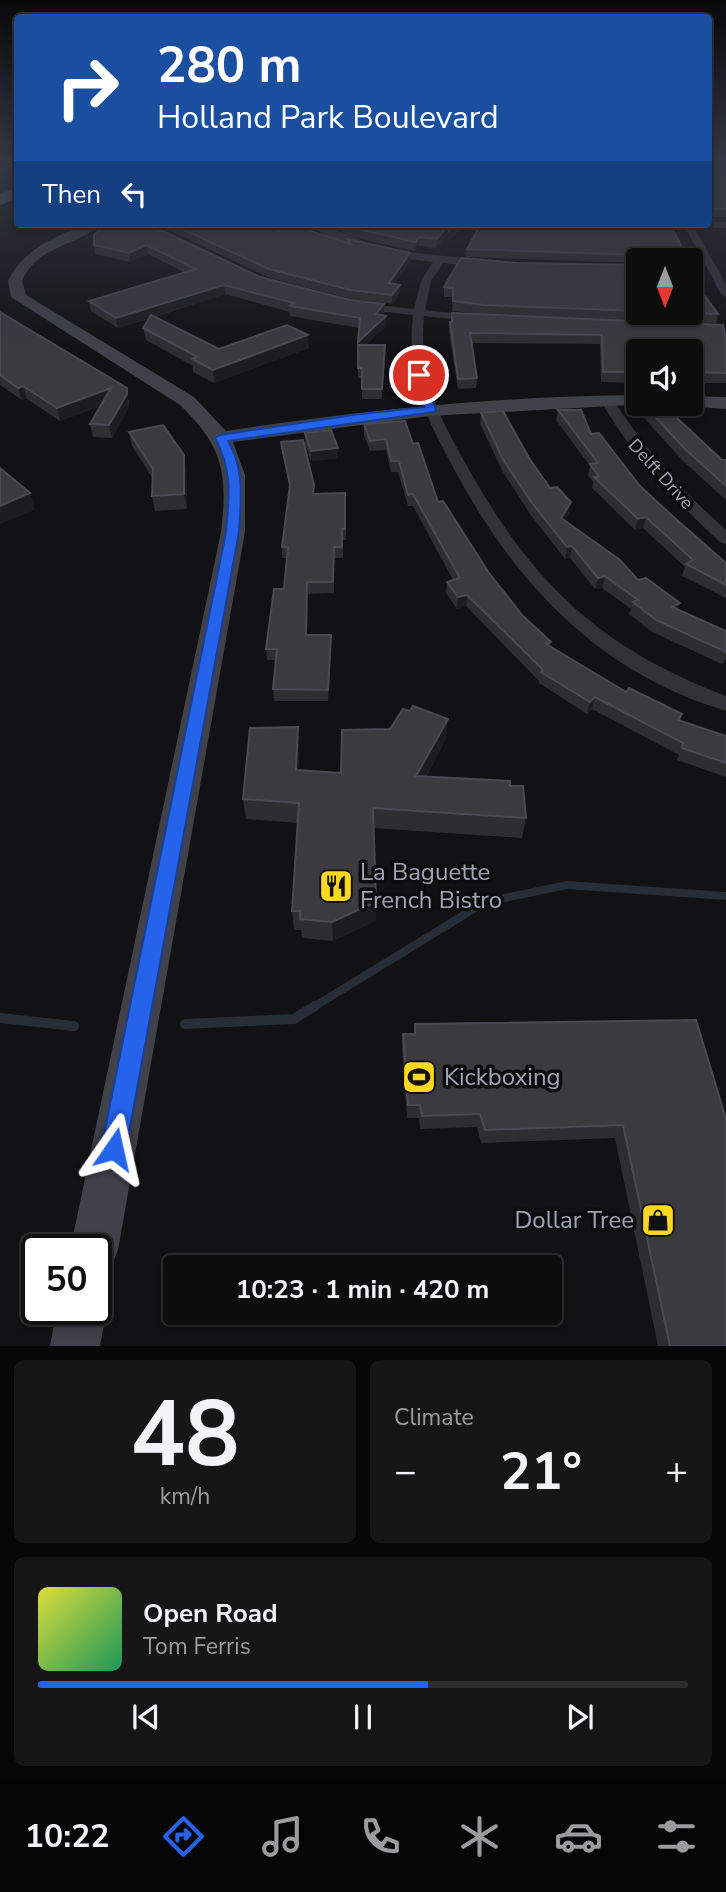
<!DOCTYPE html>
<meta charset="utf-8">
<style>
body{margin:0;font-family:"Nunito Sans",sans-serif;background:#171617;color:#f1f3f6;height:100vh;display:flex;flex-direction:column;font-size:26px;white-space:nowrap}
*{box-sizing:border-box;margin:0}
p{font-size:23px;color:#9b9c9e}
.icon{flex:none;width:38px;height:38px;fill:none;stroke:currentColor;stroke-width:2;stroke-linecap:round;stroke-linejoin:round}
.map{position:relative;height:1346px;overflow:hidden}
.panel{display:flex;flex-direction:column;gap:14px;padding:14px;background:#080708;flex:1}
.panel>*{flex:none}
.top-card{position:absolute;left:14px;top:14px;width:698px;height:214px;border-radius:7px;box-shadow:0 4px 10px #0003,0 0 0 2px #2e2d2e;background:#1a4fa0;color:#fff;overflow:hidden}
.needle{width:46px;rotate:180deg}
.tools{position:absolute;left:626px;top:248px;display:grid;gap:14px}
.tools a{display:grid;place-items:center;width:77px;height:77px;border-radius:7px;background:#0e0d0e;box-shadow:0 4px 10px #0003,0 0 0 2px #2e2d2e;font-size:35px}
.speed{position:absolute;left:21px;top:1234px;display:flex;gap:14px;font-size:35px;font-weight:700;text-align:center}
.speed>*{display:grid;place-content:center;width:91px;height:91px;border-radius:50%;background:#0e0d0e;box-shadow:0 4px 10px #0003,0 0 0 2px #2e2d2e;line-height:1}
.speed .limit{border:4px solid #111;border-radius:10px;background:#fff;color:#111}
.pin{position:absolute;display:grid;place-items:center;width:60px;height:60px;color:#fff;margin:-30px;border:4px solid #fff;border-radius:50%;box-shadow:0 2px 7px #0007}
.me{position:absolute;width:77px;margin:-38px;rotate:11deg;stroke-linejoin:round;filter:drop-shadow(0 0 5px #0008)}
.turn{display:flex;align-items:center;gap:24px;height:147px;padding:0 28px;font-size:32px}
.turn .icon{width:91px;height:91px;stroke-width:2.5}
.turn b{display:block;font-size:49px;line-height:60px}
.then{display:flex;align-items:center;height:66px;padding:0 28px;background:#0003;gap:14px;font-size:26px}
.big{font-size:52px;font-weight:700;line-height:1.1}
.panel .card{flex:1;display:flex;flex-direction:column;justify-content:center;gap:10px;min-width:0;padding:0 24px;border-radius:10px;background:#171617}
.panel .dial{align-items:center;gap:0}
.dial b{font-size:91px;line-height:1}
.song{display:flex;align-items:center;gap:21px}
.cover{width:84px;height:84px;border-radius:10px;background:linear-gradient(135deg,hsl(60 70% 55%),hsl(150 70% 35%))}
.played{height:7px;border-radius:4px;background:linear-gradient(90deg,#2563eb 60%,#2e2d2e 60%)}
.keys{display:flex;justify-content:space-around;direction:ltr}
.heat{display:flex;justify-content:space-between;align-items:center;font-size:38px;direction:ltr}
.panel .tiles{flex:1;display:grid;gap:14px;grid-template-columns:1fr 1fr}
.card:last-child{grid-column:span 2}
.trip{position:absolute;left:163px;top:1255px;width:399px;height:70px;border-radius:7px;background:#0e0d0e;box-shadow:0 4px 10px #0003,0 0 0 2px #2e2d2e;font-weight:700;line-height:70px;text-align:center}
.tabs{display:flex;height:112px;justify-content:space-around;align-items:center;background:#060506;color:#9b9c9e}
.tabs .icon{width:49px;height:49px}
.tabs .selected{color:#2563eb}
.tabs b{font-size:32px;color:#f1f3f6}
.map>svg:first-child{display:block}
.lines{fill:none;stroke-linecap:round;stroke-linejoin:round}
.stream-far1{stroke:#272e38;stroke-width:8}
.stream{stroke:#272e38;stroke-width:10}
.street{fill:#323239;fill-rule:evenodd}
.secondary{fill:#404149;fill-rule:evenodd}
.highway{fill:#5e5f6a;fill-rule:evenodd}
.wall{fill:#2e2d31}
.shaded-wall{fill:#1d1c1f}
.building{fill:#3a3a3f;stroke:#4a4a52;stroke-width:2}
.route{fill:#2563eb;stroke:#184099;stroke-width:2}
.labels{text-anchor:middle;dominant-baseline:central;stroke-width:7;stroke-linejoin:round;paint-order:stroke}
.far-street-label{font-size:18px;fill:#a1a4b6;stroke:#0d0d0e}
.near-poi-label{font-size:24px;fill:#a1a4b6;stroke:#0d0d0e;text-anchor:start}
</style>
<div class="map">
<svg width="726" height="1346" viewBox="0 0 726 1346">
<rect width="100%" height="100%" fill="#121113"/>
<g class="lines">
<polyline class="stream-far1" points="312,1008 485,902 567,885 726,896"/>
<g class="stream">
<polyline points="0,1018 74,1026"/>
<polyline points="185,1024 294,1019 315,1006"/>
</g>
<g class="street">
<polygon points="709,222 726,222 726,228 694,227 726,284 726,297 721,294 685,227 676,224"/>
<path d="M309,224C332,224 357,241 381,247C417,255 452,255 488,262L490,264L485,267L443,263L431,281L425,310L479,316L485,319L479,322L424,316C419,380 437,412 467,466C532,583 600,648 726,696V711C599,673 516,584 455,471C425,414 406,382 413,315L359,309L354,306L359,303L414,309L421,281L433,262C393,257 341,250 309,224Z"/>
<path d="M607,397L612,398C645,449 681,490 726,530V544L720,542C674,500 632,456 601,401Z"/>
</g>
<g class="secondary">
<path d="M85,224H101C77,247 38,244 22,281L26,295L194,397L226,431C363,410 500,396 639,395V404H646L429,416L233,442L245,475V532L118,1250L111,1267L96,1273V1250H70L221,532C228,474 223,446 180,405L11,297L8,281C23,249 54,238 85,224Z"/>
<polygon points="691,396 726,397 726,409 684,406 683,404 691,404"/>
<polygon points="96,1290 99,1292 107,1309 100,1346 50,1346 57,1309 96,1309"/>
</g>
<polygon class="highway" points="18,187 18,198 0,205 0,194"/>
</g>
<g class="wall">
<polygon points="709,164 726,164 726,217 713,217 709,212"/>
<polygon points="106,224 260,277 350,300 384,304 383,316 386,316 386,326 366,345 385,345 382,399 362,399 362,378 358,378 358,342 359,328 290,316 290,312 225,294 155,317 219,349 309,348 214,383 193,372 193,366 146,340 143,328 148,319 118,328 91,311 89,301 184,272 148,254 130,262 95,254 94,245"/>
<polygon points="129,224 254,224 267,228 264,224 293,224 298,227 347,243 347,239 410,253 410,262 394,284 400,285 400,294 392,304 351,299 270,278 173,232"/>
<polygon points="331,224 467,224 448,240 449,231 436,248 418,245 415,251 354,237 333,227"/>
<polygon points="481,224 689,261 639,261 639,263 466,257 467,249"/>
<polygon points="517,263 639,265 639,313 691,313 691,265 699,281 698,286 718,314 716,323 489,315 726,339 726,383 691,383 691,352 639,352 639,383 601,382 600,344 472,343 477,378 476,388 458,389 449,332 450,322 483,314 452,311 453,297 444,297 444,287"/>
<polygon points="0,312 129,400 129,407 112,438 93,437 90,424 101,406 60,421 27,399 22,400 0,385"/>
<polygon points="647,408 722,460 726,460 726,500 683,461 645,419"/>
<polygon points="558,410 591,434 640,486 668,512 726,563 726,598 682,576 685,567 643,528 635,530 592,488 593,482 588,475 590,466 556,420"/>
<polygon points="481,413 529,458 569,513 564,520 638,580 678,609 726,631 726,659 722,664 652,632 629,614 631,609 602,588 595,589 570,558 565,559 530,514 503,472 480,424"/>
<polygon points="364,424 413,444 438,502 489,573 522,615 551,642 550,646 626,692 682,714 680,721 726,736 726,777 677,760 679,755 592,709 587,714 539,683 539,681 466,606 457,609 446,593 447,582 453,580 413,506 408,506 398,472 391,472 386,450 370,451 364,435"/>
<polygon points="129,432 186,470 187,509 155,511 152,496 153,479 132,446"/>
<polygon points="305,433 338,458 311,461 305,444"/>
<polygon points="281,442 314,494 345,493 346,540 343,540 343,558 334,558 334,593 308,594 307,635 331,647 328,701 274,701 273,689 276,660 267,660 266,649 284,589 287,558 282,558 282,547 290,489 282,452"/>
<polygon points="298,727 299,747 298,770 341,773 446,739 426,777 510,786 526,818 522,838 373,828 376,921 333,941 302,938 301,930 294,930 292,911 298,823 246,819 243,799"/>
<polygon points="696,1020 726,1346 658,1346 615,1138 481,1143 477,1127 420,1129 419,1118 407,1118 402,1048 403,1034 414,1034 415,1024"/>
</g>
<g class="shaded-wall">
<polygon points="449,224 449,231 436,248 437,239"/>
<polygon points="458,224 467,224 448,240 449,231"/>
<polygon points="419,237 418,245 415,251 416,242"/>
<polygon points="146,245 148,254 130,262 129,253"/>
<polygon points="410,253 410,262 389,292 389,283"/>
<polygon points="224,285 225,294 118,328 116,318"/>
<polygon points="400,285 400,294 392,304 392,295"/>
<polygon points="384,304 384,314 375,325 376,314"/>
<polygon points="386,316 386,326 358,353 358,342"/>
<polygon points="308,335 309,348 214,383 213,370"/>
<polygon points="23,386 27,399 22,400 18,388"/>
<polygon points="111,388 114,401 60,421 57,408"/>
<polygon points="127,388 129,407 112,438 109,425"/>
<polygon points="338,448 338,458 311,461 311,451"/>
<polygon points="184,455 186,470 187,509 184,494"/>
<polygon points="30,493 35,510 0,524 0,506"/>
<polygon points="571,502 569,513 559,529 561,518"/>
<polygon points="646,517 643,528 635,530 638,519"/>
<polygon points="572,546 570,558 565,559 567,547"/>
<polygon points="605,576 602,588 595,589 598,578"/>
<polygon points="307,582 308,594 306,646 306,635"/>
<polygon points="467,595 466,606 457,609 458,597"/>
<polygon points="680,603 676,614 672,607"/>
<polygon points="331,635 331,647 328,701 328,690"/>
<polygon points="595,697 592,709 587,714 590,702"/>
<polygon points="448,719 446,739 415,796 416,776"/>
<polygon points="298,727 299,747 298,790 296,770"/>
<polygon points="376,902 376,921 333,941 332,922"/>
</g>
<g class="building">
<polygon points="709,164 726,164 726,209 715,209 709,202"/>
<polygon points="106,224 124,224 165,232 260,277 350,300 384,304 376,314 386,316 358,342 360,318 290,306 294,303 224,285 116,318 89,301 196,269 146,245 129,253 94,245 94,235"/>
<polygon points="171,224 254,224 279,231 272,224 293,224 298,227 351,244 347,239 410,253 389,283 400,285 392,295 351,290 269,269"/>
<polygon points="344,224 449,224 437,239 419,237 416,242 354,228"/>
<polygon points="449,224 458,224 449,231"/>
<polygon points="481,224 670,224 689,261 642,261 641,255 467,249"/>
<polygon points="461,258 517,263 639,265 639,311 484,305 453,301 453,288 444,287"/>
<polygon points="691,265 699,281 694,281 718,314 691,313"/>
<polygon points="0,312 127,388 127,394 109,425 90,424 111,388 57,408 23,386 18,388 0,375"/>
<polygon points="452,313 723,325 726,339 726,373 691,372 691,352 639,352 639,372 603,372 602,335 470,333 477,378 458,379 450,322 452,322"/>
<polygon points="151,315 219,349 287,325 308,335 213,370 192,359 198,357 143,328"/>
<polygon points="358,345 385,345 382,389 362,389 362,368 358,368"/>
<polygon points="652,404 662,404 722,460 726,460 726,486 686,450 647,408"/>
<polygon points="558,410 581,410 591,434 599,433 640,486 668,512 726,563 726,585 686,564 693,560 646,517 638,519 594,477 599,477 590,464 598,463"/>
<polygon points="503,411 529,458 550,488 557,487 571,502 561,518 620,560 638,580 646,578 680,603 672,607 726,631 726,652 656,620 633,602 638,600 605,576 598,578 572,546 567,547 532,503 504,461 481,413"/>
<polygon points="405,421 413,444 418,443 438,502 443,501 489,573 522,615 551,642 546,644 626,692 629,688 682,714 678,720 726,736 726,763 682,748 683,743 595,697 590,702 541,672 543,670 467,595 458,597 447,582 460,578 413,494 408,495 399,461 391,461 386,439 370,441 364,424"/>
<polygon points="163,425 184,455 184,494 152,496 153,469 129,432"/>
<polygon points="331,430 338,448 311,451 305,433"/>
<polygon points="303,440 314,485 313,494 345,493 345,529 342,529 342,547 334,547 333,582 307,582 306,635 331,635 328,690 273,689 277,649 266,649 274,589 284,589 288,547 282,547 290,485 281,442"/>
<polygon points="0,468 30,493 0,506"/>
<polygon points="413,706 448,719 416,776 510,781 510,786 523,786 526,818 373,808 376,902 332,922 300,919 300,911 292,911 299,803 243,799 250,728 298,727 296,770 341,773 342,730 390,729 403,709 410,711"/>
<polygon points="696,1020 726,1119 726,1346 670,1346 623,1125 485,1130 480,1114 422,1116 420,1105 408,1105 403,1034 415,1034 415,1024"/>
</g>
<linearGradient id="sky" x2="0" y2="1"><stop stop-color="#0a090a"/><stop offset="0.46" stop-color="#333844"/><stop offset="1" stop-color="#333844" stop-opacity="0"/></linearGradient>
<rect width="726" height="353" fill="url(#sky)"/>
<path class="route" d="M419,372L424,375L436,410L434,412L228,441C245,471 241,498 239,532L126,1149L123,1158L114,1162L105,1158L101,1149L226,532C229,495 233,472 215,438L220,435L353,415L424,407L414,375Z"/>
<defs>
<g id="restaurant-square" transform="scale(1.75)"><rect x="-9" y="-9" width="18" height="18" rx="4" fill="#ffd71e" stroke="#0d0d0e"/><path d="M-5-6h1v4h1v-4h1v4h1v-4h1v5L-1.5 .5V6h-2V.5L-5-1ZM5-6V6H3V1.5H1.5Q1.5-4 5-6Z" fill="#111"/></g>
<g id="stadium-square" transform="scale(1.75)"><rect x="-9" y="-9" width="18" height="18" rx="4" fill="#ffd71e" stroke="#0d0d0e"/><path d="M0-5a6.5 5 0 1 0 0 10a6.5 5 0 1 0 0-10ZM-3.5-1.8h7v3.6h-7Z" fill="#111"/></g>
<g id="shop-square" transform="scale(1.75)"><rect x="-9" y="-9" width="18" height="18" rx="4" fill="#ffd71e" stroke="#0d0d0e"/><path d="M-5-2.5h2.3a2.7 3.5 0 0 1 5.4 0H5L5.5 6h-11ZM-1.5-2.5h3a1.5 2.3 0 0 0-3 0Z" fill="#111"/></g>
</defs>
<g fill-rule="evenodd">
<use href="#restaurant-square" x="336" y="886"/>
<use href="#stadium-square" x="419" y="1077"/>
<use href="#shop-square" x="658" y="1220"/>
</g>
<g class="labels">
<g class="far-street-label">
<text transform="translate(661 474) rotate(48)">Delft Drive</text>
</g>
<g class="near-poi-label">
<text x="360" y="872">La Baguette<tspan x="360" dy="28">French Bistro</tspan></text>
<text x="444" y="1077">Kickboxing</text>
<text x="634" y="1220" text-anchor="end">Dollar Tree</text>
</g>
</g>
</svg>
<div class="tools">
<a><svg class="needle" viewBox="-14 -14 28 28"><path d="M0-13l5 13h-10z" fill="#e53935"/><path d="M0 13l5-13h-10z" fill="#9b9c9e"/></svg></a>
<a><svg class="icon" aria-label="sound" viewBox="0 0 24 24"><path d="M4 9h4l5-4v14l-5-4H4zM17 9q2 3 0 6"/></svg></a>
</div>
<div class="speed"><div class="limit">50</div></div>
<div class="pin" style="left:419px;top:375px;background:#d93025"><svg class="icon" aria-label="arrive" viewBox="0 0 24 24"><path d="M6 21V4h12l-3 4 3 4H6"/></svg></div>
<svg class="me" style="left:114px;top:1149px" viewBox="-20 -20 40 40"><path d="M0-17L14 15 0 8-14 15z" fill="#2563eb" stroke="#fff" stroke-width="4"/></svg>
<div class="trip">10:23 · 1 min · 420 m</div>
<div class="top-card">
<div class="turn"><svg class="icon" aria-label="right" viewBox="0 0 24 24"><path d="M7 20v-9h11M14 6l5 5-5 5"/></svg><div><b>280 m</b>Holland Park Boulevard</div></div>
<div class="then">Then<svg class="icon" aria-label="left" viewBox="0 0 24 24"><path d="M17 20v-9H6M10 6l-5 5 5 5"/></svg></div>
</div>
</div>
<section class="panel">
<div class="tiles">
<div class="card dial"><b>48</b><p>km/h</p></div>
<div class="card"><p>Climate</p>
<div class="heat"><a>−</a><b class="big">21°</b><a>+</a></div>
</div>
<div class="card">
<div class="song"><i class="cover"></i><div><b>Open Road</b><p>Tom Ferris</p></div></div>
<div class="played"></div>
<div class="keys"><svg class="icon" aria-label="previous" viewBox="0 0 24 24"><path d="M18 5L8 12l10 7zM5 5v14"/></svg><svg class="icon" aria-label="pause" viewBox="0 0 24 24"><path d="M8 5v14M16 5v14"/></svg><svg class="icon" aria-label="next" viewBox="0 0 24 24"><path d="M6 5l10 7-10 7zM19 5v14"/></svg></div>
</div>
</div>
</section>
<nav class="tabs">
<b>10:22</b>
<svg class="icon selected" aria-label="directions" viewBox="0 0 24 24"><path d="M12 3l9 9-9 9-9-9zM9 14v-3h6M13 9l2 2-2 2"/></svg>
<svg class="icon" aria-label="music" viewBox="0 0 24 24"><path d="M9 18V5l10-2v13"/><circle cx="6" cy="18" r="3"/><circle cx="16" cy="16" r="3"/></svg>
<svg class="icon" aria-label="phone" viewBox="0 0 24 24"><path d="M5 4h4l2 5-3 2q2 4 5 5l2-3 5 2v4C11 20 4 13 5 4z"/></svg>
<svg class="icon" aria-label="climate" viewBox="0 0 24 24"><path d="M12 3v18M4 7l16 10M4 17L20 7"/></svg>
<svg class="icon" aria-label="car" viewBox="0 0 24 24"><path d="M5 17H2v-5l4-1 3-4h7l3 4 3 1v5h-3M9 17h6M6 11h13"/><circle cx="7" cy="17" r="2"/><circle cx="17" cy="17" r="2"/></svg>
<svg class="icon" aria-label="filters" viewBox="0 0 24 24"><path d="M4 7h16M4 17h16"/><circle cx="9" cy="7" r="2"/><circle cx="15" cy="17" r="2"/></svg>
</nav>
